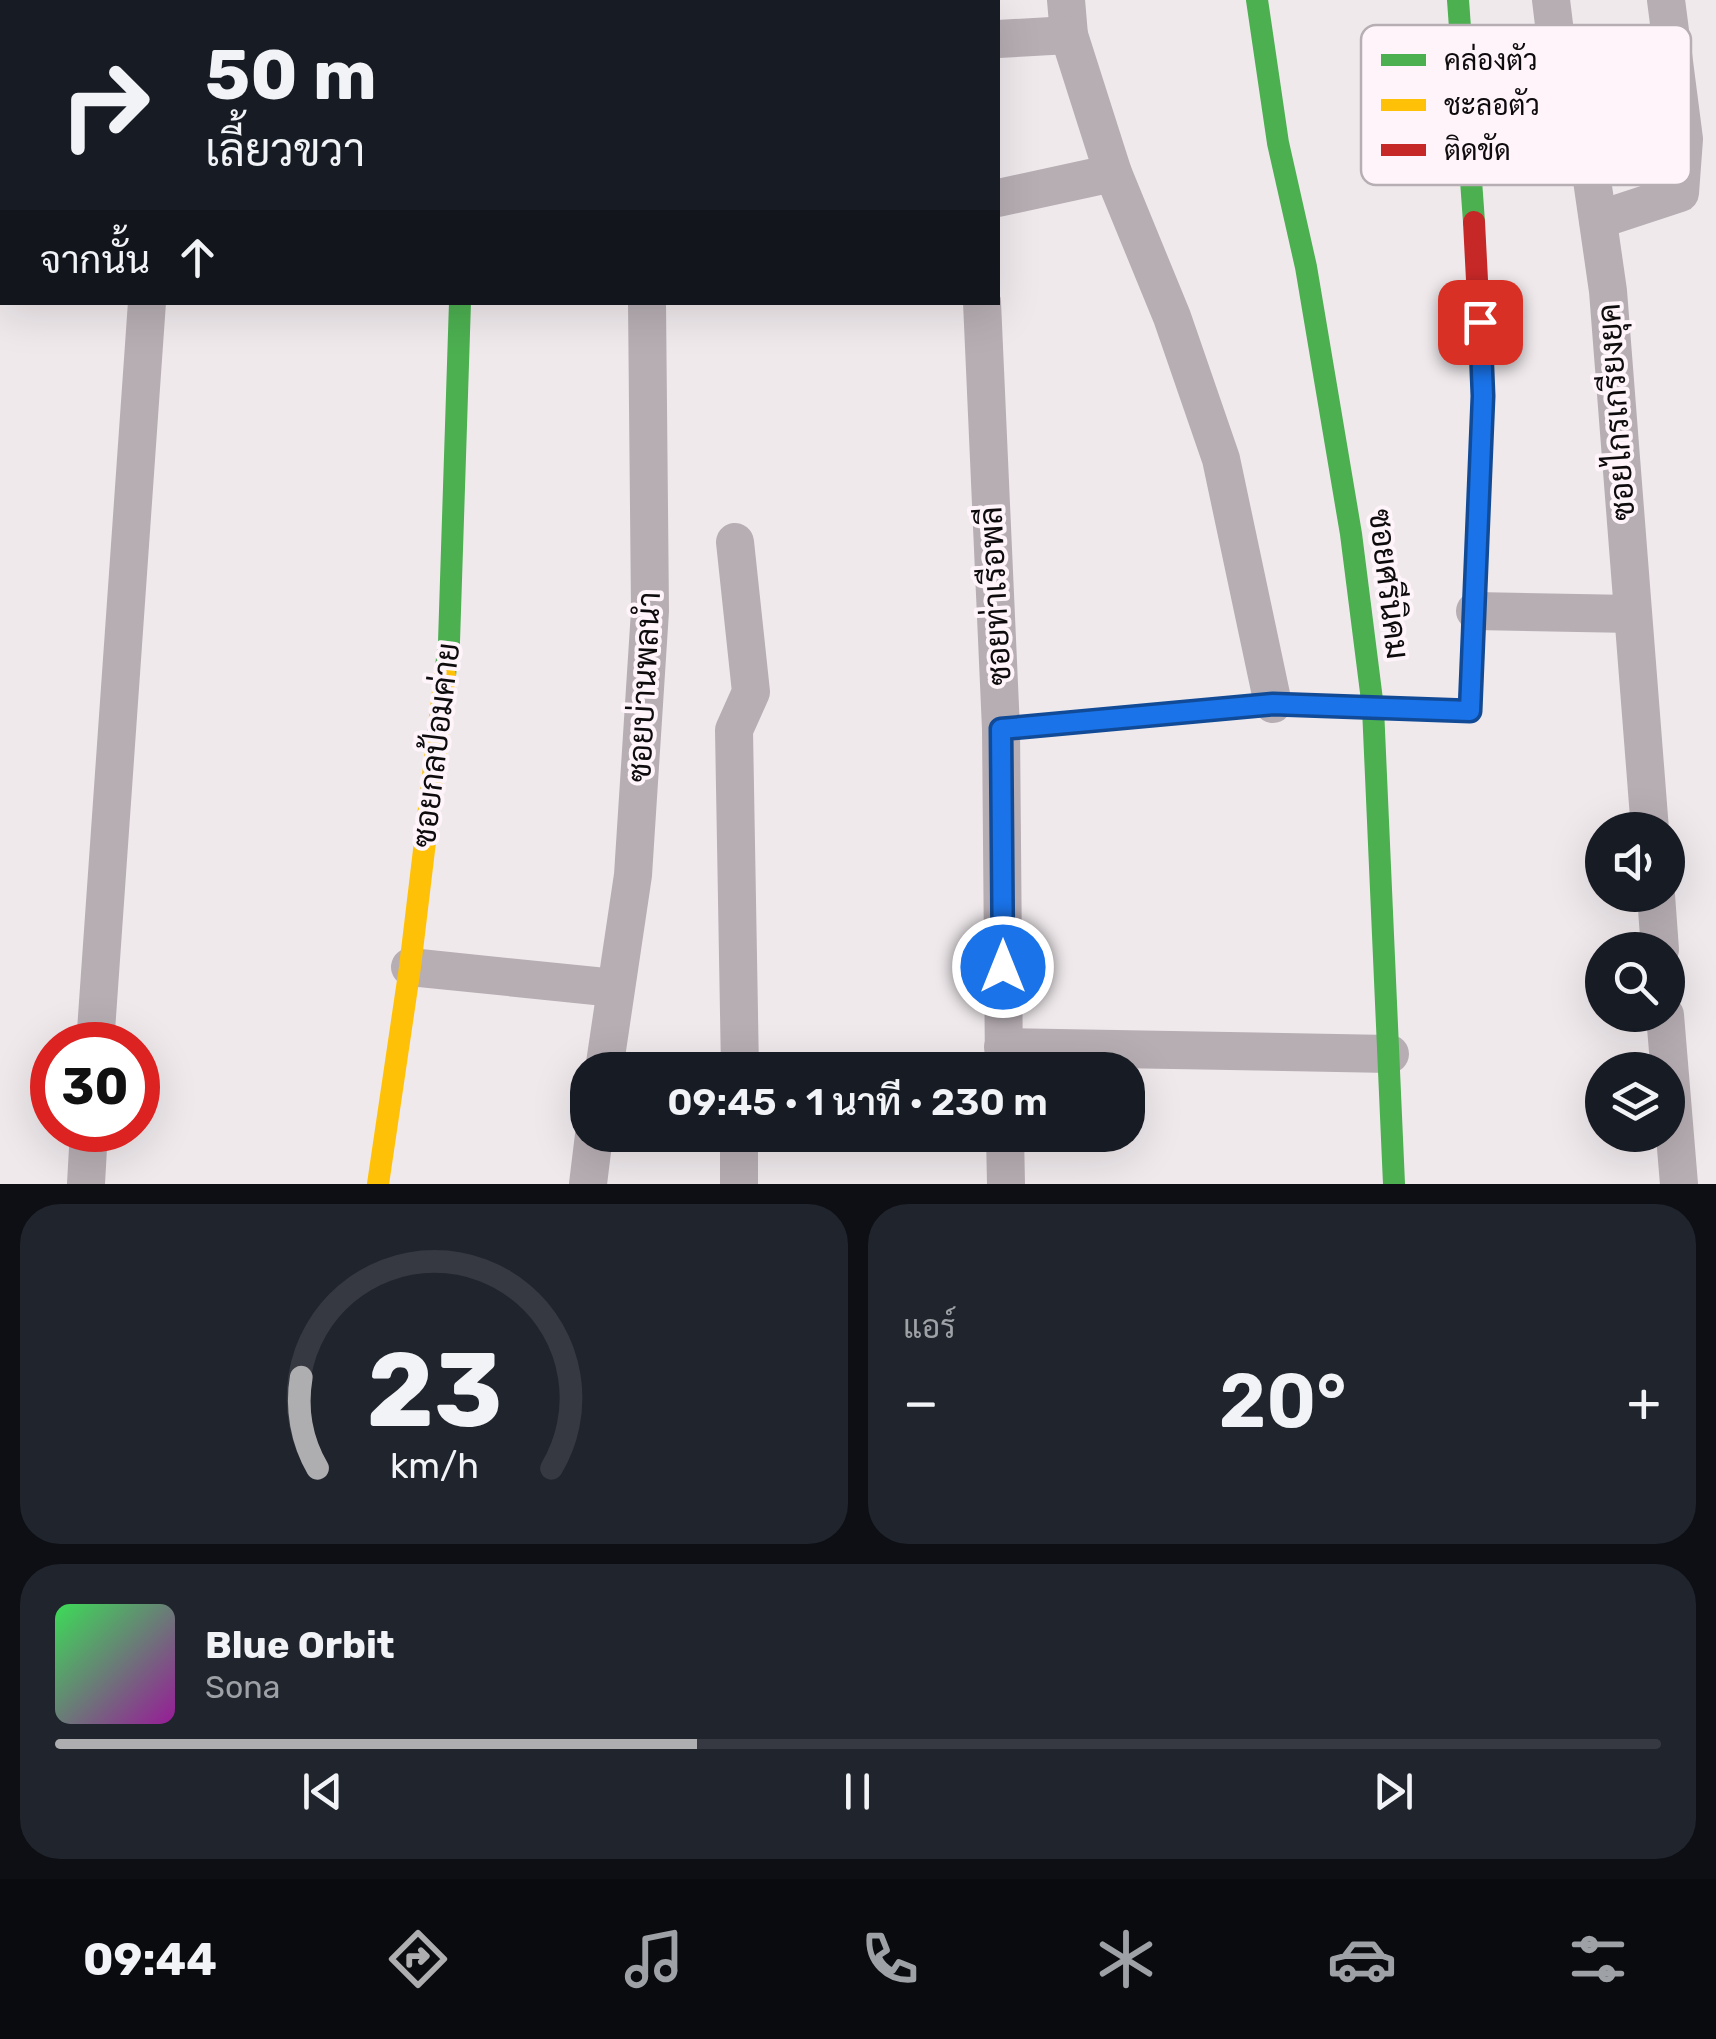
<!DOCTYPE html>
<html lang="th">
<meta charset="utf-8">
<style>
body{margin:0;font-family:Rubik,Sarabun,sans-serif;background:#20242c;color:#f1f3f6;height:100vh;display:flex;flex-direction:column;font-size:38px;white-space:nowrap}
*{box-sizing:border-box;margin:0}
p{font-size:32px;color:#9ea1a6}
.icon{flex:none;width:55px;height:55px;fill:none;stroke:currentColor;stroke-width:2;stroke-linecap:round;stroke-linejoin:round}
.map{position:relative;height:1184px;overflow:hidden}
.drawer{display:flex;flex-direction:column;gap:20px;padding:20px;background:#0d0f14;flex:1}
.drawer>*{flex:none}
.banner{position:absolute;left:0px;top:0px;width:1000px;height:305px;box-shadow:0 10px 40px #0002;background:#171b24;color:#f1f3f6;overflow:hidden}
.fabs{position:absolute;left:1585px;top:812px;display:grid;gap:20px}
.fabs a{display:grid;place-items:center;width:100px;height:100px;border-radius:50%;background:#171b24;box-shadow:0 10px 40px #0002;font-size:50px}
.speed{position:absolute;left:30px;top:1022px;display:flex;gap:20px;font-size:50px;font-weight:700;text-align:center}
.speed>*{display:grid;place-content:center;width:130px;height:130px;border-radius:50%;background:#171b24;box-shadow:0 10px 40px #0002;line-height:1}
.speed .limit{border:15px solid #d22;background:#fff;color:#111}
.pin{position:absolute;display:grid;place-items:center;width:85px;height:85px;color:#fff;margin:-42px;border-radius:20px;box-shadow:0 5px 15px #0006}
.me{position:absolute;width:110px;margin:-55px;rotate:0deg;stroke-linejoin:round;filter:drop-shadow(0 0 8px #0008)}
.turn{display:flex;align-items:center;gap:35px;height:210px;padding:0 40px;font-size:45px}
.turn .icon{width:130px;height:130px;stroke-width:2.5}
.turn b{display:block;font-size:70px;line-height:85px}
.then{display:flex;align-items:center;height:95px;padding:0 40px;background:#0003;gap:20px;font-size:38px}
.big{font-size:75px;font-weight:600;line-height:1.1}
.drawer .widget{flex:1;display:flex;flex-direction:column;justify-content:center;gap:15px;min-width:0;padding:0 35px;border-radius:40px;background:#20242c}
.drawer .dial{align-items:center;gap:0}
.dial svg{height:260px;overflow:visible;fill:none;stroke:#363941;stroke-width:7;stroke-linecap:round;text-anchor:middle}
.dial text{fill:#f1f3f6;stroke:none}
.song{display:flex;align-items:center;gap:30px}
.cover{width:120px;height:120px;border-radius:15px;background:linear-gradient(135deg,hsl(130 70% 55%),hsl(300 70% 35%))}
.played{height:10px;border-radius:5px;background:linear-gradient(90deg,#aeaeb0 40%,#363941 40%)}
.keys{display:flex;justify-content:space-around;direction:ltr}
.heat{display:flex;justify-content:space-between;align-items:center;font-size:55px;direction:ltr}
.drawer .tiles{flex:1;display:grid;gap:20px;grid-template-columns:1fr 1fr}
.widget:last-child{grid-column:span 2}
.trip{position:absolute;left:570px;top:1052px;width:575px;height:100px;border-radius:40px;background:#171b24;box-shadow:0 10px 40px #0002;font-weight:600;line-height:100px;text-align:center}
.tab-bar{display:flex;height:160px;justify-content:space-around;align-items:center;background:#090b0e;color:#9ea1a6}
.tab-bar .icon{width:70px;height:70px}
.tab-bar .current{color:#aeaeb0}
.tab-bar b{font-size:45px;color:#f1f3f6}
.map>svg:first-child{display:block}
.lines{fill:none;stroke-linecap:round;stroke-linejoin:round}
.street{stroke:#b7aeb3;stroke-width:38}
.fast{stroke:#4caf50;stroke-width:22}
.slow{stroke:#ffc107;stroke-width:22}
.jam{stroke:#c62828;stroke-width:22}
.route-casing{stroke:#114b97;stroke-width:25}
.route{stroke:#1a73e8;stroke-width:18}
.labels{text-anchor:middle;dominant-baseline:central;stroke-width:8;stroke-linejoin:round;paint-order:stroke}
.street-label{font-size:32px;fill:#0e0b0d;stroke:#fef4fa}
.key{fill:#fef4fa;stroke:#b6aeb3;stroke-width:2.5}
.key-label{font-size:28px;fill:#0e0b0d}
</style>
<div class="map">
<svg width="1716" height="1184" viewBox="0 0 1716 1184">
<rect width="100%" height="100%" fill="#efe9ec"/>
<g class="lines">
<g class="street">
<polyline points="143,0 143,2"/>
<polyline points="640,0 640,2"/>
<polyline points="964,0 964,2"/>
<polyline points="1066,0 1069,35 1113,173 1172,317 1221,459 1273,704"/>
<polyline points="1551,0 1558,57 1592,180 1608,291 1650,830"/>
<polyline points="472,2 472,0"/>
<polyline points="998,39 1069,35"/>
<polyline points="998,198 1113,173"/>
<polyline points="1598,220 1680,193 1684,139 1666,0"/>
<polyline points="982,302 1001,729 1004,1070"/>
<polyline points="735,542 751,692 734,730 740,1070"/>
<polyline points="1475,611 1632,614"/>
<polyline points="1656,895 1660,950"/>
<polyline points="410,967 615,988"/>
<polyline points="1665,1015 1679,1184"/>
<polyline points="95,1045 147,302"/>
<polyline points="1003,1047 1390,1054"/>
<polyline points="604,1070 633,875 650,611 647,302"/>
<polyline points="1005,1135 1006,1184"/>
<polyline points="86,1184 89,1130"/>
<polyline points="588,1184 594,1135"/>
<polyline points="739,1184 739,1135"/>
</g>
<g class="fast">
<polyline points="1257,0 1278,143 1306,267 1351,534 1373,708 1394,1184"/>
<polyline points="1458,0 1474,222"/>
<polyline points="445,675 449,642 460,302"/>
</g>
<g class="slow">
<polyline points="1001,729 1273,704 1471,711 1478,533"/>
<polyline points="378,1184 410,967 445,675"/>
</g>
<polyline class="jam" points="1474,222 1483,396 1478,533"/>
</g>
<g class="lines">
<g class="route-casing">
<polyline id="route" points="1003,967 1001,729 1273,704 1470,711 1483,396 1480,322"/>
</g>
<use href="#route" class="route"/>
</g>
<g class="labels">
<g class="street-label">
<text transform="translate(1616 412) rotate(-94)">ซอยไกรเกรียงยุค</text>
<text transform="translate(1389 584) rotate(83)">ซอยศรีนิคม</text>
<text transform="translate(995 596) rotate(-93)">ซอยท่าเรือพลี</text>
<text transform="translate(644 687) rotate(-87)">ซอยบ่านพลนำ</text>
<text transform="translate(436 745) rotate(-83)">ซอยกลป้อมค่าย</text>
</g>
</g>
<rect x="1361" y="25" width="330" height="160" rx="15" class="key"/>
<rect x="1381" y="54" width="45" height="12" fill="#4caf50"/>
<rect x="1381" y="99" width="45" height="12" fill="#ffc107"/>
<rect x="1381" y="144" width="45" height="12" fill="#c62828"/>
<g class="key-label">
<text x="1444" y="70">คล่องตัว</text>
<text x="1444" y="115">ชะลอตัว</text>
<text x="1444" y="160">ติดขัด</text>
</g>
</svg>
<div class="fabs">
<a><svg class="icon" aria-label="sound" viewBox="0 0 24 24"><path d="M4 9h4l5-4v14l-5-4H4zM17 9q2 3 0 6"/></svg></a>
<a><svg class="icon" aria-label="search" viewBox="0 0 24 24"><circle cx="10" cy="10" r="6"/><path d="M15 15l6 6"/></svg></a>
<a><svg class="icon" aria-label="layers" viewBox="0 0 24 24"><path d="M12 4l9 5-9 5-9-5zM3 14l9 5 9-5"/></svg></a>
</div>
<div class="speed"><div class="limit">30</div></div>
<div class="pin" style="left:1480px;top:322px;background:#d93025"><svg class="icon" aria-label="arrive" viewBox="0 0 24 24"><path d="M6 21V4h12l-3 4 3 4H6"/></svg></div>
<svg class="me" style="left:1003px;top:967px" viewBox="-20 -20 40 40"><circle r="17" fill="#1a73e8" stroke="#fff" stroke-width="3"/><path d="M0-11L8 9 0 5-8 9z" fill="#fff"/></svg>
<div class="trip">09:45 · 1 นาที · 230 m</div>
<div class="banner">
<div class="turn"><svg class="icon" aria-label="right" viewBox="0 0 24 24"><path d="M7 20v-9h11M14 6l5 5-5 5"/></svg><div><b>50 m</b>เลี้ยวขวา</div></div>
<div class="then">จากนั้น<svg class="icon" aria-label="ahead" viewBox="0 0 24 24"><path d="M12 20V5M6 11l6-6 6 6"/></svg></div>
</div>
</div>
<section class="drawer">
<div class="tiles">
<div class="widget dial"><svg viewBox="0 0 100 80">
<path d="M14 69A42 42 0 1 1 86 69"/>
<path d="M14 69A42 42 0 0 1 9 41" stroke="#aeaeb0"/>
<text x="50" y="56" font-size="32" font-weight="700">23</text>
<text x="50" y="72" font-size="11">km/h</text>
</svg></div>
<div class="widget"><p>แอร์</p>
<div class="heat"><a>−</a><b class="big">20°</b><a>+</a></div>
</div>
<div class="widget">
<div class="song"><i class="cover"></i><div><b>Blue Orbit</b><p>Sona</p></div></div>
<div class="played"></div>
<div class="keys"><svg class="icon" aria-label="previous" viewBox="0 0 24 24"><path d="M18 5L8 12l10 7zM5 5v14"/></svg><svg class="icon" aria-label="pause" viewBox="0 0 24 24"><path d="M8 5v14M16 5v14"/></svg><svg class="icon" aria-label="next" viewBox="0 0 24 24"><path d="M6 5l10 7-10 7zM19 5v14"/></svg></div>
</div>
</div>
</section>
<nav class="tab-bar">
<b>09:44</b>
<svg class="icon current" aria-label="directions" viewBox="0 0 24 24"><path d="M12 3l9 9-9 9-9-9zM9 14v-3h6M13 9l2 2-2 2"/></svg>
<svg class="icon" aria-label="music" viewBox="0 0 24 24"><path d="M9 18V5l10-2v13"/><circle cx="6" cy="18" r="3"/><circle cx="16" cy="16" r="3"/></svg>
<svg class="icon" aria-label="phone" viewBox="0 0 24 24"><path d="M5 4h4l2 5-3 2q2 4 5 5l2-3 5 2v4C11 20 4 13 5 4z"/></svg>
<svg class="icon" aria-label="climate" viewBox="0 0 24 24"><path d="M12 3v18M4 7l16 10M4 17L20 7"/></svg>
<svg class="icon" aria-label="car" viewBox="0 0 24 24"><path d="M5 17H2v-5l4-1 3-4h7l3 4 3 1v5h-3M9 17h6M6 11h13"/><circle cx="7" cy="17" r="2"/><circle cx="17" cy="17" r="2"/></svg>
<svg class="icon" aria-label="filters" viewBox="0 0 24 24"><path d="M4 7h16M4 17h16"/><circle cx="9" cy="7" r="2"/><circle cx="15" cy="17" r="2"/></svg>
</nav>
